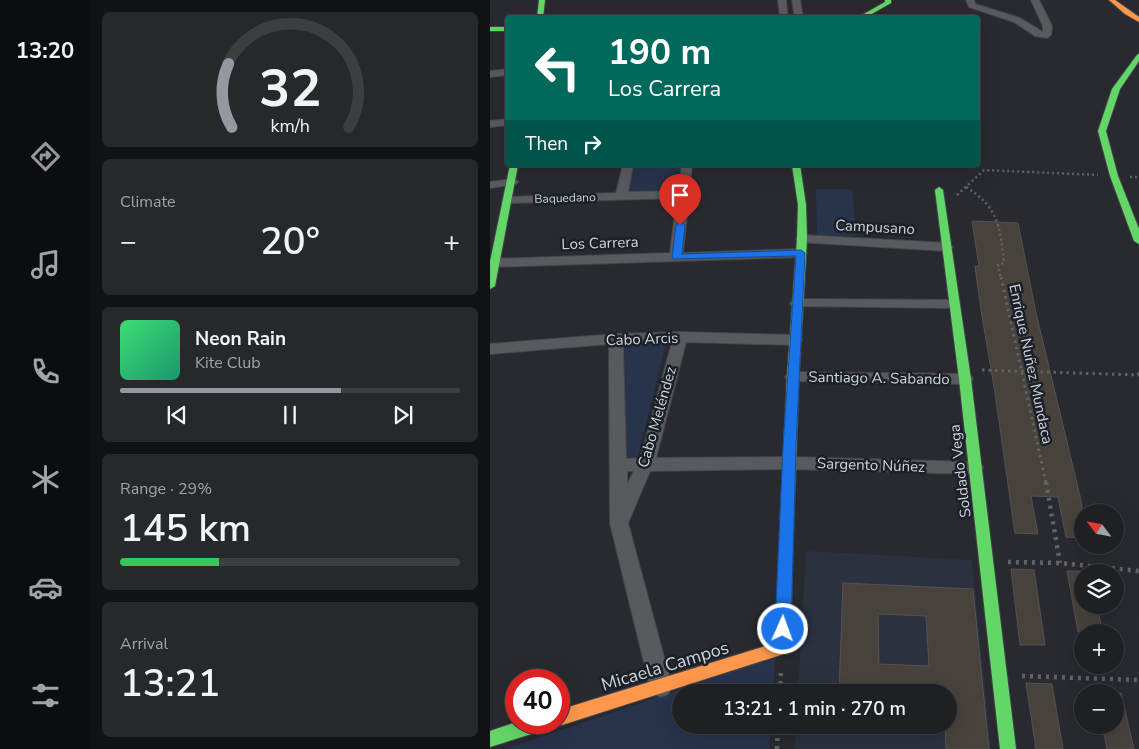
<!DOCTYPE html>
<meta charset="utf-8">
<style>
body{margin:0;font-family:"Nunito Sans",sans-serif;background:#26282c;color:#f1f3f6;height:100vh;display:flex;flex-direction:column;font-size:19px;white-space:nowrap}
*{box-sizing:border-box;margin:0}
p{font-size:16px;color:#a1a3a6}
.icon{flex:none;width:28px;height:28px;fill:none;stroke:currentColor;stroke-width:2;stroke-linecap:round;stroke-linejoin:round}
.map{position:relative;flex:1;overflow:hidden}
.sheet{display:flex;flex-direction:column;gap:12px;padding:12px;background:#101214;width:400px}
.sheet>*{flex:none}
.guide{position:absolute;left:15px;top:15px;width:475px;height:152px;border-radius:5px;box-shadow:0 5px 20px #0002,0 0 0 1px #3c3e41;background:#00695c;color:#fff;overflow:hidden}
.needle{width:32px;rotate:302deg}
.tools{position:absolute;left:584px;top:504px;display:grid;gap:10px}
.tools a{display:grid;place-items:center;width:50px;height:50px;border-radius:50%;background:#1e2024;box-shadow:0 5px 20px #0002,0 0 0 1px #3c3e41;font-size:25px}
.speed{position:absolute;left:15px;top:669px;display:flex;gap:10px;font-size:25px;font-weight:700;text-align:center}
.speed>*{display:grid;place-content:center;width:65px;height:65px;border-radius:50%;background:#1e2024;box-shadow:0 5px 20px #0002,0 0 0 1px #3c3e41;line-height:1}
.speed .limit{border:8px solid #d22;background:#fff;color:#111}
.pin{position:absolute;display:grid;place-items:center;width:42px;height:42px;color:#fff;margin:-51px -21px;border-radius:50% 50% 50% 0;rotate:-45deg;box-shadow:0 0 5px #0007}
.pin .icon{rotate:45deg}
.me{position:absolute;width:55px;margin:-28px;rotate:2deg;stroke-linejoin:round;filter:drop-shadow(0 0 4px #0008)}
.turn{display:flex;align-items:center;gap:18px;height:105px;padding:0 20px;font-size:22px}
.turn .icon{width:65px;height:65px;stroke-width:2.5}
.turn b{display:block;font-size:35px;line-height:42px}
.then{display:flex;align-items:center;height:48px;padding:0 20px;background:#0003;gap:10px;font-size:19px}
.big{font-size:38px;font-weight:600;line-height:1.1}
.sheet .widget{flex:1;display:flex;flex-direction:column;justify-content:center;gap:8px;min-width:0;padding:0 18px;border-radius:8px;background:#26282c}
.sheet .dial{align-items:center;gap:0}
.dial svg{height:130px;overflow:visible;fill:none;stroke:#3c3e41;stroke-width:7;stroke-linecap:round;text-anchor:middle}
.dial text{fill:#f1f3f6;stroke:none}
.song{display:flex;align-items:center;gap:15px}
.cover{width:60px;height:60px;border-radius:8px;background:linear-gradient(135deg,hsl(140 70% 55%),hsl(160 70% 35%))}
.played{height:5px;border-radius:2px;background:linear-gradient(90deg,#95989e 65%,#3c3e41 65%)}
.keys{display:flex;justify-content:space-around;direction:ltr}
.heat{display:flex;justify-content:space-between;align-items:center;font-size:28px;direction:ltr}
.charge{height:8px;border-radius:4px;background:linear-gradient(90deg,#34c759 29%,#3c3e41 0)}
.trip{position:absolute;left:182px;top:684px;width:285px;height:50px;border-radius:25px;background:#1e2024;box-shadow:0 5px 20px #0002,0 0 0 1px #3c3e41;font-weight:600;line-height:50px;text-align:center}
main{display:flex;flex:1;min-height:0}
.menu{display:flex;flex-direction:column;width:90px;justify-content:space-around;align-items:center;background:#0c0d0e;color:#a1a3a6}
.menu .icon{width:35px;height:35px}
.menu .current{color:#95989e}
.menu b{font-size:22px;color:#f1f3f6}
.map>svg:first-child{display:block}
.built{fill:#2b313f}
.green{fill:#28334c}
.building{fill:#48423d;stroke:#545354;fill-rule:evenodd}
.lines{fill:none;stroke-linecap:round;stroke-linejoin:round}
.street-casing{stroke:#44464a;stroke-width:2}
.fast-casing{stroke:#44464a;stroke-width:2}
.slow-casing{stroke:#44464a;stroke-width:2}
.path-far2{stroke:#606266;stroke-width:2.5;stroke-dasharray:2 3;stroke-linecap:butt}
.path-far1{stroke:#606266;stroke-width:3;stroke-dasharray:2.5 4;stroke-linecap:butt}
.path{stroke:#606266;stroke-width:4.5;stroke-dasharray:3 5;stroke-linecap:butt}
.street{fill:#585a5e;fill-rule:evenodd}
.fast{fill:#63d668;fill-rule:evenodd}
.slow{fill:#ff974d;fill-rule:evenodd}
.route{fill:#1a73e8;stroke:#114b97}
.labels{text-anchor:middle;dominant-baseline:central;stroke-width:5;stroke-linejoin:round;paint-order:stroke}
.far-street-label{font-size:12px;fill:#d0d4da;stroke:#1b2029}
.street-label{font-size:15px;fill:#d0d4da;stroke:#1b2029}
.near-street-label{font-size:18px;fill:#d0d4da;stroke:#1b2029}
</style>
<main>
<nav class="menu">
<b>13:20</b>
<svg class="icon current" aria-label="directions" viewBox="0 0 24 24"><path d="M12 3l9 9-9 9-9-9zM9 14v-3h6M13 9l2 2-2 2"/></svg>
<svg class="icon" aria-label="music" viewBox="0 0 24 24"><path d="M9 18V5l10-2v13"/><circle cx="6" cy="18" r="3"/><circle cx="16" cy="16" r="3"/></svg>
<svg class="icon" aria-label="phone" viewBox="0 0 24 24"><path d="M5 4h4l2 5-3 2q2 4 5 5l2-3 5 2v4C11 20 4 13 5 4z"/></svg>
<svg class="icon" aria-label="climate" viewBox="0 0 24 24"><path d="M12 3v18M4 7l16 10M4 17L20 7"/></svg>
<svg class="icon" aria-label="car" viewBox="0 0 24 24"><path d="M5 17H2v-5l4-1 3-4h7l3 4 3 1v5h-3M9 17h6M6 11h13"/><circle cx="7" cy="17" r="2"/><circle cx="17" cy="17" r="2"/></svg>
<svg class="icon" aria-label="filters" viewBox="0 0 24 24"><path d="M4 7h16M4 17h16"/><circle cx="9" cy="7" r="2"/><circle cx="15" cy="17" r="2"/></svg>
</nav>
<section class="sheet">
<div class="widget dial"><svg viewBox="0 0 100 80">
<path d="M14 69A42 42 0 1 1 86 69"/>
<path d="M14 69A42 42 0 0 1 12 30" stroke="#95989e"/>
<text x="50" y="56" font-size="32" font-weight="700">32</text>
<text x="50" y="72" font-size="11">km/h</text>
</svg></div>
<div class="widget"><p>Climate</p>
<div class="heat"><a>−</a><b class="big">20°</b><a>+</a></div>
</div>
<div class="widget">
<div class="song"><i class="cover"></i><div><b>Neon Rain</b><p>Kite Club</p></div></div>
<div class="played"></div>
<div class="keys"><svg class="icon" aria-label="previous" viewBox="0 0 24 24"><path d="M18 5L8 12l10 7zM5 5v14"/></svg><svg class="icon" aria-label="pause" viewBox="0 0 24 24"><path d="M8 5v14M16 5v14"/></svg><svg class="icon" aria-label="next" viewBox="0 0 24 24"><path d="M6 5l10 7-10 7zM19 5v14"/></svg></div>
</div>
<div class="widget"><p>Range · 29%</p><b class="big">145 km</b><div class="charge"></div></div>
<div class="widget"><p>Arrival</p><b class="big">13:21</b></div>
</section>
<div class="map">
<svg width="649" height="749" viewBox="0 0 649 749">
<rect width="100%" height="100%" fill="#282a30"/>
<polygon class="built" points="316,551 482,560 501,749 305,749 306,725 459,725 459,692 308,692"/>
<g class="green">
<polygon points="143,165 193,165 191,190 138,191"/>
<polygon points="326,189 362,189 366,236 327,236"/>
<polygon points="176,343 148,456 134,459 135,346"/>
<polygon points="285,657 283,692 191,692 191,725 281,725 279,749 16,749"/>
</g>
<g class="building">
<polygon points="482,221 528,223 546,313 590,496 592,508 592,538 576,537 568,497 541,496 548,534 525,533 505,393 491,310 485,266 489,266"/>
<polygon points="521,569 544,570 555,645 530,645"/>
<polygon points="577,571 592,571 592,610 608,611 613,632 588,632"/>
<path d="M353,583L483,589L499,749H456L455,725H459V692H349ZM388,614L436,616L439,666L389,664Z"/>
<polygon points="536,683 562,684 573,749 546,749"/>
<polygon points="631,693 644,749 617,749 612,725 625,725 625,694"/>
</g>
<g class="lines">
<g class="street-casing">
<g id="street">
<polygon points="288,0 296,0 298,18 290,18"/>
<polygon points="302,0 310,0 313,18 305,18"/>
<polygon points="476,0 484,0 485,4 530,18 553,32 553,26 541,0 549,0 562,26 561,35 557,38 545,36 524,22 479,7"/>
<polygon points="18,69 18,75 0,77 0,71"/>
<polygon points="18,119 18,125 0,127 0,121"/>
<polygon points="133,165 143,165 138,192 188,191 192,165 202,165 193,253 311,249 317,253 311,257 0,267 0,259 180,253 187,198 19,203 13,200 19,197 126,193"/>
<polygon points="22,179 26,180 28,182 26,184 0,188 0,182"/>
<polygon points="312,235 457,243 463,247 457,251 308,242 306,239 308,236"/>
<polygon points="307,299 463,300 470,304 463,308 302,306 300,303"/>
<path d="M190,332L305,335L310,337L312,340L310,343L305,345L196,342L166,458L299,457L485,462L491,464L493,468L491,472L485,474L299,469L160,471L138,523L182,687L178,694L171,697L164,694L160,687L120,523L119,344L0,354V344L126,334ZM182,342L152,453L149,458L136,459L133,343ZM137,471H144L137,485Z"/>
<polygon points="303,372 475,374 480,375 483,379 480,383 475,384 298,381 295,377 298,373"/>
</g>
</g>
<g class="fast-casing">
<g id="fast">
<polygon points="49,0 55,0 53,18 47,18"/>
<polygon points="395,0 401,0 401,3 378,16 361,18 374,14 395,2"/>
<rect x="0" y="27" width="18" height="4"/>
<polygon points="649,54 649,61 630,89 616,131 628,176 649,229 649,244 644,241 620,176 608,131 622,89 647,55"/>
<polygon points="20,165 28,165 5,286 0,289 0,262"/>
<polygon points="302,165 310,165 316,205 317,239 309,377 303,546 301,550 296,552 291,550 289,546 297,377 307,239 308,205"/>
<polygon points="449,187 453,190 481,379 526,749 510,749 469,379 445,190"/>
<polygon points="27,722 62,722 60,728 54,730 0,747 0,731"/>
</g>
</g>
<g class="slow-casing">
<g id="slow">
<polygon points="619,0 625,0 649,17 649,22 635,14"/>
<polygon points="296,540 301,542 303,546 300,648 297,653 69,726 63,724 69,722 69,710 285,643 289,546 291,542"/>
</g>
</g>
<g class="path-far2">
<polyline points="640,177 649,177"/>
<path d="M476,187C509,208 510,226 514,263L508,265L511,279"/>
<polyline points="467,195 494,170 608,175"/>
</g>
<g class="path-far1">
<polyline points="511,277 556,483"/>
<polyline points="492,370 648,375 649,372"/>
</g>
<g class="path">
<polyline points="556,482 570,563"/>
<polyline points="518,562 570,563 649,571"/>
<polyline points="532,676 649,680"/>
<polyline points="290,692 291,671"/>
<polyline points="287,749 288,725"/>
</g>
<use href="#street" class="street"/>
<use href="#fast" class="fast"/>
<use href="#slow" class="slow"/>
</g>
<polygon class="route" points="190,222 195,225 192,254 311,250 315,253 306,446 301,629 298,634 293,636 288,634 285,629 293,446 306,256 183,259 182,257 186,225"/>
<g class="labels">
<g class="far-street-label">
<text transform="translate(75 198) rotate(-2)">Baquedano</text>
</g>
<g class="street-label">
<text transform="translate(385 227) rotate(3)">Campusano</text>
<text transform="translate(110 243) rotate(-2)">Los Carrera</text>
<text transform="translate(152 339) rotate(-2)">Cabo Arcis</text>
<text transform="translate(541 364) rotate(78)">Enrique Nuñez Mundaca</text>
<text transform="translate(389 378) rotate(1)">Santiago A. Sabando</text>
<text transform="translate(167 417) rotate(-74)">Cabo Meléndez</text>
<text transform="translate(381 465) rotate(2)">Sargento Núñez</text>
<text transform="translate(470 471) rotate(-97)">Soldado Vega</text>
</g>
<g class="near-street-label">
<text transform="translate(175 666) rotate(-17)">Micaela Campos</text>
</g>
</g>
</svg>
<div class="tools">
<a><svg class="needle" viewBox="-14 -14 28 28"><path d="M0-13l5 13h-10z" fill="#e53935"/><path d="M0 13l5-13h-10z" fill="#a1a3a6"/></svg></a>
<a><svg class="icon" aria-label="layers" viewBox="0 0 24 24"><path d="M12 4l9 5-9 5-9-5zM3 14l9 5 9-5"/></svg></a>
<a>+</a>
<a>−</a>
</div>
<div class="speed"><div class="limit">40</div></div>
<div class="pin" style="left:190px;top:225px;background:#d93025"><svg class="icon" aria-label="arrive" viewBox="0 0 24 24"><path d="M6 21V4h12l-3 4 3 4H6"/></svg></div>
<svg class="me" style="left:293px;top:629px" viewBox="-20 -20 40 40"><circle r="17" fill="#1a73e8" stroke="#fff" stroke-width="3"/><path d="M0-11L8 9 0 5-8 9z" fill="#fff"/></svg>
<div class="trip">13:21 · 1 min · 270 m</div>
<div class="guide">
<div class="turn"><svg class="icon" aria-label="left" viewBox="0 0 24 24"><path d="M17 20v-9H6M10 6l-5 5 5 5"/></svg><div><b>190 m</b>Los Carrera</div></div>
<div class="then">Then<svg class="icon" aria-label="right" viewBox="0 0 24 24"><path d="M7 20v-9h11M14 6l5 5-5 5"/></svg></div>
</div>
</div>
</main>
